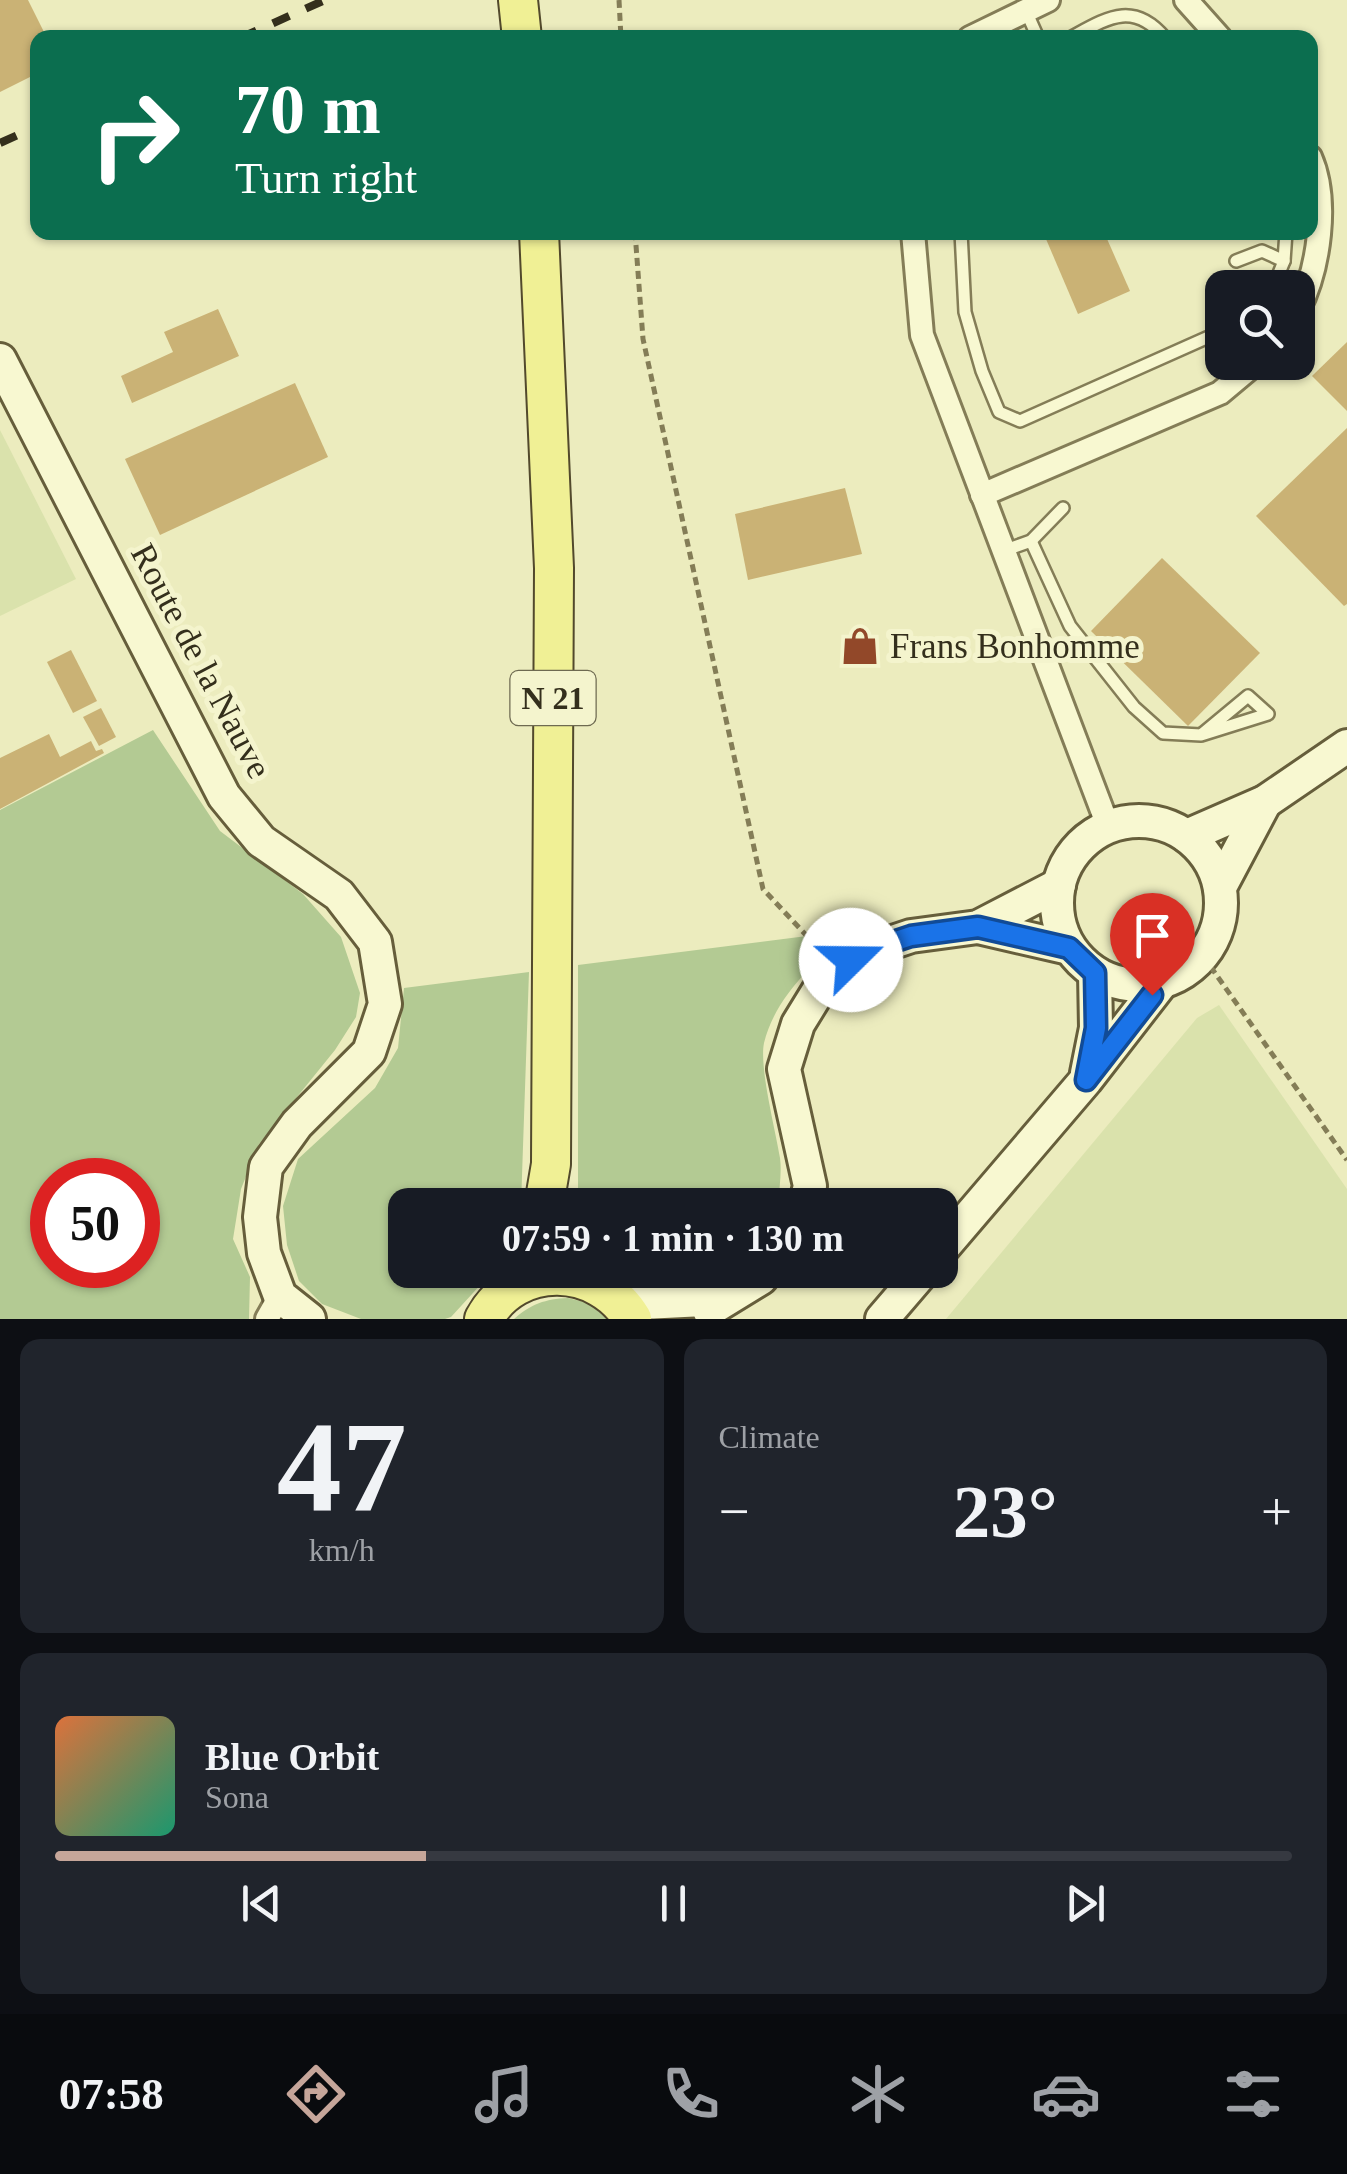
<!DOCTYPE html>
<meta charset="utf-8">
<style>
body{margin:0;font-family:"Times New Roman",serif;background:#20242c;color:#f1f3f6;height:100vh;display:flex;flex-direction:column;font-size:38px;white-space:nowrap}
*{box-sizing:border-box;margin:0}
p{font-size:32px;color:#9ea1a6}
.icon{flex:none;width:55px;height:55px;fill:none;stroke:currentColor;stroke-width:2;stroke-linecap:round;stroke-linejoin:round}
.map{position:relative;height:1319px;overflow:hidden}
.sheet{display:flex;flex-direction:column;gap:20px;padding:20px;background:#0d0f14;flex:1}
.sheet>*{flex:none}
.hud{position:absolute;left:30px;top:30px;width:1288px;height:210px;border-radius:20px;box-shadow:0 2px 8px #0004;background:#0b6e4f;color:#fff;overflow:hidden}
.tools{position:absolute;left:1205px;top:270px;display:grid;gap:20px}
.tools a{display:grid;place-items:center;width:110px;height:110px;border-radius:20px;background:#171b24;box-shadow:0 2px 8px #0004;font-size:50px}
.speed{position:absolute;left:30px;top:1158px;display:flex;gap:20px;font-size:50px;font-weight:700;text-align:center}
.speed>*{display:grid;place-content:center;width:130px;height:130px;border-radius:50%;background:#171b24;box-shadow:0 2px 8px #0004;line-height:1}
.speed .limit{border:15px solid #d22;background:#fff;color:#111}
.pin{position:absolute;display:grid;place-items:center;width:85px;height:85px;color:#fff;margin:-102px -42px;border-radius:50% 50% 50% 0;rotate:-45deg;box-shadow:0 0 10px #0007}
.pin .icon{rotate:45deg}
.me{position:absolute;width:110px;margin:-55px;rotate:68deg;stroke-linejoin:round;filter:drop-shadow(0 0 8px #0008)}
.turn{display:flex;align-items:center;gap:35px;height:210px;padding:0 40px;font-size:45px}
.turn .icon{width:130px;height:130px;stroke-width:2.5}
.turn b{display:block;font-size:70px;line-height:85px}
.big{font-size:75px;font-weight:800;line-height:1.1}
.sheet .widget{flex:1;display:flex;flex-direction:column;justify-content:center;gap:15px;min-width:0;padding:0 35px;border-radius:20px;background:#20242c}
.sheet .dial{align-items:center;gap:0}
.dial b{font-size:130px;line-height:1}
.song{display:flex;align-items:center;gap:30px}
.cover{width:120px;height:120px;border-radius:15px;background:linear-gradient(135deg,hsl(20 70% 55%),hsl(160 70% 35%))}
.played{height:10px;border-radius:5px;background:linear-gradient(90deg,#c6a69a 30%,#363941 30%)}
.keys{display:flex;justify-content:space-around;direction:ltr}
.heat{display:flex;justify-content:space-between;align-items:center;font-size:55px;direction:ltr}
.sheet .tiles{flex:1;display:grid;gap:20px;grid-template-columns:1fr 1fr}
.widget:last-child{grid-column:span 2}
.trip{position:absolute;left:388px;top:1188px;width:570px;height:100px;border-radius:20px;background:#171b24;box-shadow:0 2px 8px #0004;font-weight:800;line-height:100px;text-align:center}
.tabs{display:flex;height:160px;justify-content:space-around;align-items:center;background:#090b0e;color:#9ea1a6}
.tabs .icon{width:70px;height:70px}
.tabs .selected{color:#c6a69a}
.tabs b{font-size:45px;color:#f1f3f6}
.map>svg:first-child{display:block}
.farmland{fill:#dae2ac}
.green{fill:#b3ca93;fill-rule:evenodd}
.building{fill:#cab275}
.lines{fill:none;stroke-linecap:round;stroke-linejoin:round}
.lane-casing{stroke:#847d57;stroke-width:16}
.street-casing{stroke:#847d57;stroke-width:28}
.secondary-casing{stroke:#665e3b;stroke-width:38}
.primary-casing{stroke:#52492c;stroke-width:42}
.path{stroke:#847d57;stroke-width:5;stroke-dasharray:8 5;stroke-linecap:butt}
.lane{stroke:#f8f8d1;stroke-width:11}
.street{stroke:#f8f8d1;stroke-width:22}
.secondary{stroke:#f8f8d1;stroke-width:32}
.primary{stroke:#f0f095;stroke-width:38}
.rail{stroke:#342f1c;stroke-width:8;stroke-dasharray:18 18;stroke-linecap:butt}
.route-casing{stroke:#114b97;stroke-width:25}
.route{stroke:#1a73e8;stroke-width:18}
.labels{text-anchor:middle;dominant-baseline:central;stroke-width:10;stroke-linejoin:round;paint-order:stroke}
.shield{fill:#f4f4cd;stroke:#6e6a51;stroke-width:2.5}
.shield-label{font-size:32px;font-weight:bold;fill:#342f1c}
.poi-label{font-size:35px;fill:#342f1c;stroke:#f4f4cd;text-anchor:start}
.street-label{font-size:35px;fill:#342f1c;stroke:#f4f4cd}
</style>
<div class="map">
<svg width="1347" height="1319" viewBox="0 0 1347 1319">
<rect width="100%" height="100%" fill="#ececbe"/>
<g class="farmland">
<polygon points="0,430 76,579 0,616"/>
<polygon points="1219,1005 1347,1189 1347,1319 946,1319 1197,1018"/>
</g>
<g class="green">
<path d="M153,730L220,831L303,894L341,937L360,993L356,1017L335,1050L259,1144L241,1189L233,1239L250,1277L249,1319H0V810ZM52,1180H138V1265H52Z"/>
<path d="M846,931C815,963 775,997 764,1043C759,1067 776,1132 780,1158C782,1173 779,1190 778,1205H582L578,1188V965Z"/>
<polygon points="529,972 521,1205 405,1205 405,1270 494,1270 451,1317 445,1319 361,1319 322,1304 299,1281 287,1245 283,1206 298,1159 375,1088 398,1048 404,988"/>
<path d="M614,1270H735C707,1283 640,1285 614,1270Z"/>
<path d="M568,1298L588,1303L608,1319H514C531,1304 545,1299 568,1298Z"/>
</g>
<g class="building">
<polygon points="0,0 28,0 47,38 38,38 38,73 0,92"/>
<polygon points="1043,232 1104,232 1130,291 1078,314"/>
<polygon points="218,309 239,356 132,403 121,376 173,352 164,332"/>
<polygon points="1347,342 1347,411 1312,376"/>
<polygon points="295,383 328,457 160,535 125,459"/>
<polygon points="1347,428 1347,604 1344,606 1256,516"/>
<polygon points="845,488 862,554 748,580 735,514"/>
<polygon points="1162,558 1260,653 1188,726 1091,631"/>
<polygon points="71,650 97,701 73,713 47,662"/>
<polygon points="101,708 116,737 99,746 83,717"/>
<polygon points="49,734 60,757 91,741 96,751 102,749 104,753 0,809 0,758"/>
</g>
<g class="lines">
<g class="lane-casing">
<g id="lane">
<polyline points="1026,11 1038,38"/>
<path d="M1070,38C1107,18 1133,0 1165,38"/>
<polyline points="961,232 965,312 982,371 999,412 1020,421 1222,331"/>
<polyline points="1236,261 1262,251 1284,261"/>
<polyline points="1273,288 1284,261 1286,232"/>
<polyline points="1031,541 1070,626 1134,707 1163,733 1201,735 1268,714 1248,696 1201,735"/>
<polyline points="1003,551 1031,541 1063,508"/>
</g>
</g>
<g class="street-casing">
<g id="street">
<polyline points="1186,0 1220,38"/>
<polyline points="970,38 1048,0"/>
<polyline points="913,232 922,335 1108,826"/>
<path d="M1298,310C1319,269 1329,200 1310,157"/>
<polyline points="982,495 1220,393 1257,362"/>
<polyline points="267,1319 280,1296"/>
</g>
</g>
<g class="secondary-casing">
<g id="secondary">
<polyline points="0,360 224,796 261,841 339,895 375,942 385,1004 369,1052 297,1124 266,1167 260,1217 264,1253 280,1296 309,1319"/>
<circle cx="1139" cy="903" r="82"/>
<polyline points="1187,836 1265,802 1347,746"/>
<polyline points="1220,887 1265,802"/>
<polyline points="978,927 1069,948"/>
<polyline points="1087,1073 1096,1028 1095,973"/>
<polyline points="805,1205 810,1186 784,1069 798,1024 825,980 851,960 875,948 911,936 978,927 1059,885"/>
<polyline points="940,1251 1086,1080 1162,982"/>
<polyline points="624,1304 724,1299"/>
<polyline points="709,1310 761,1278 767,1270"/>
<polyline points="882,1319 924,1270"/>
</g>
</g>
<g class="primary-casing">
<g id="primary">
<polyline points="518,0 522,38"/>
<polyline points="539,232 554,568 551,1164 544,1205"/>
<path d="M484,1319C516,1260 599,1263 632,1319"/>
</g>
</g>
<g class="path">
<polyline points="619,0 621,38"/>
<polyline points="635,232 643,339 763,889 819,949"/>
<polyline points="1203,956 1347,1160"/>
</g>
<use href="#lane" class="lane"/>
<use href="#street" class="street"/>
<use href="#secondary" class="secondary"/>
<use href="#primary" class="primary"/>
<g class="rail">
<polyline points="240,38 325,0"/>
<polyline points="0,143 38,126"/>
</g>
</g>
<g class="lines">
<g class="route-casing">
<polyline id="route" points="851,960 875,948 911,936 978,927 1069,948 1095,973 1096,1028 1086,1080 1152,995"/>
</g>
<use href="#route" class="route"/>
</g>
<defs>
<g id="shop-bare" transform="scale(3)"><path d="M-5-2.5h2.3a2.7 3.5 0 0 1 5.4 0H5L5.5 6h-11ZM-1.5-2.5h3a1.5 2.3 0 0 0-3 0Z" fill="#924829" stroke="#f4f4cd" stroke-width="2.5" paint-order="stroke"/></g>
</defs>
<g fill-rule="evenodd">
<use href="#shop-bare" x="860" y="646"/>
</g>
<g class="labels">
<rect class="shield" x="510.5" y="671" width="85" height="54" rx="8"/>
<g class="shield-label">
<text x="553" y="698">N 21</text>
</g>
<g class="poi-label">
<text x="890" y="646">Frans Bonhomme</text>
</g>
<g class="street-label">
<text transform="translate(201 661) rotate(62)">Route de la Nauve</text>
</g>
</g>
</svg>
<div class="tools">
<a><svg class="icon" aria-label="search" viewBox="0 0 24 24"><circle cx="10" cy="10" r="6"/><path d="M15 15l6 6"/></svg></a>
</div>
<div class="speed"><div class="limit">50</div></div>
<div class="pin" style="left:1152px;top:995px;background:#d93025"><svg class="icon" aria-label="arrive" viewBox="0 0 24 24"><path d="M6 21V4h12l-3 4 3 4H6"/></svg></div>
<svg class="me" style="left:851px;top:960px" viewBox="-20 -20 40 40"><circle r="19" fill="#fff"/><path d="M0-13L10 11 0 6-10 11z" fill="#1a73e8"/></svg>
<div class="trip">07:59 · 1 min · 130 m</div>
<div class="hud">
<div class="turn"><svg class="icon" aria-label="right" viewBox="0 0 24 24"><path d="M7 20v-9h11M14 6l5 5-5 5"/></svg><div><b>70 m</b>Turn right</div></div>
</div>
</div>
<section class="sheet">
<div class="tiles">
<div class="widget dial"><b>47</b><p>km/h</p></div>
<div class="widget"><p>Climate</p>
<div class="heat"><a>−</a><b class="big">23°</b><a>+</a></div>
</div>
<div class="widget">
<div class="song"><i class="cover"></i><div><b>Blue Orbit</b><p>Sona</p></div></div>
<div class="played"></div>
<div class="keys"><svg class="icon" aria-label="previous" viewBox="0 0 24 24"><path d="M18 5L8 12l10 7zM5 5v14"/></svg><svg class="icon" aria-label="pause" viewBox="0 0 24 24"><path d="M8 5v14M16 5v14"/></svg><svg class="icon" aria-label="next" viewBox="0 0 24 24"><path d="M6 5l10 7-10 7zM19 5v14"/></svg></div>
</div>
</div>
</section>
<nav class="tabs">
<b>07:58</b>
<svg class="icon selected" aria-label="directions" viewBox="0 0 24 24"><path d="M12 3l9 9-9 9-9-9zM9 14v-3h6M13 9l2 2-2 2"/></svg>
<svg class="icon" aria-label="music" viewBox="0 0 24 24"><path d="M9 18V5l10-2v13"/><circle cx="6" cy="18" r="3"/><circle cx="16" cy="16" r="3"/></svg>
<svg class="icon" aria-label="phone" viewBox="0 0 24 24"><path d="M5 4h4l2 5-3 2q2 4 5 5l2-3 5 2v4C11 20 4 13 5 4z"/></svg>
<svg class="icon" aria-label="climate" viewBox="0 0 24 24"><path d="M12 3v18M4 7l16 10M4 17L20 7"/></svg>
<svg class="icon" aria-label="car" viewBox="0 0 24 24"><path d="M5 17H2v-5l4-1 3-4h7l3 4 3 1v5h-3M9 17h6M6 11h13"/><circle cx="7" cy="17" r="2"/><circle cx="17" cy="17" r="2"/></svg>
<svg class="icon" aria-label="filters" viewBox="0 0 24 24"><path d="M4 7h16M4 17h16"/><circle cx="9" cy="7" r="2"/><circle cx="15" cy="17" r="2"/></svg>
</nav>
